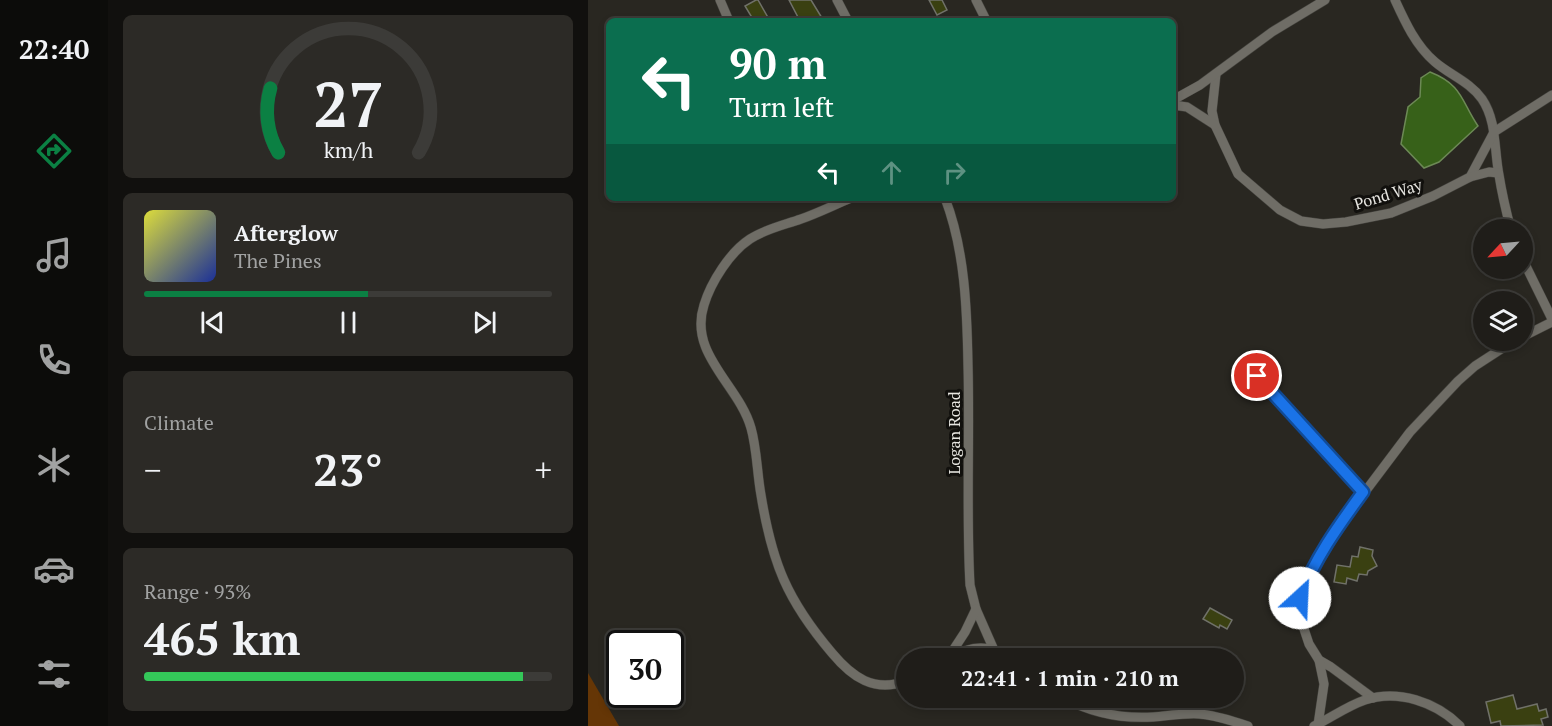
<!DOCTYPE html>
<meta charset="utf-8">
<style>
body{margin:0;font-family:"PT Serif",serif;background:#2c2a26;color:#f1f3f6;height:100vh;display:flex;flex-direction:column;font-size:22px;white-space:nowrap}
*{box-sizing:border-box;margin:0}
p{font-size:20px;color:#a1a2a2}
.icon{flex:none;width:33px;height:33px;fill:none;stroke:currentColor;stroke-width:2;stroke-linecap:round;stroke-linejoin:round}
.map{position:relative;flex:1;overflow:hidden}
.details{display:flex;flex-direction:column;gap:15px;padding:15px;background:#11100e;width:480px}
.details>*{flex:none}
.guide{position:absolute;left:18px;top:18px;width:570px;height:183px;border-radius:9px;box-shadow:0 3px 9px #0003,0 0 0 2px #3c3b38;background:#0b6e4f;color:#fff;overflow:hidden}
.needle{width:39px;rotate:244deg}
.buttons{position:absolute;left:885px;top:219px;display:grid;gap:12px}
.buttons a{display:grid;place-items:center;width:60px;height:60px;border-radius:50%;background:#1f1d19;box-shadow:0 3px 9px #0003,0 0 0 2px #3c3b38;font-size:30px}
.speed{position:absolute;left:18px;top:630px;display:flex;gap:12px;font-size:30px;font-weight:700;text-align:center}
.speed>*{display:grid;place-content:center;width:78px;height:78px;border-radius:50%;background:#1f1d19;box-shadow:0 3px 9px #0003,0 0 0 2px #3c3b38;line-height:1}
.speed .limit{border:3px solid #111;border-radius:9px;background:#fff;color:#111}
.pin{position:absolute;display:grid;place-items:center;width:51px;height:51px;color:#fff;margin:-26px;border:3px solid #fff;border-radius:50%;box-shadow:0 2px 6px #0007}
.me{position:absolute;width:66px;margin:-33px;rotate:25deg;stroke-linejoin:round;filter:drop-shadow(0 0 4px #0008)}
.turn{display:flex;align-items:center;gap:21px;height:126px;padding:0 24px;font-size:27px}
.turn .icon{width:78px;height:78px;stroke-width:2.5}
.turn b{display:block;font-size:42px;line-height:51px}
.lanes{display:flex;align-items:center;height:57px;padding:0 24px;background:#0003;justify-content:center;gap:30px;direction:ltr}
.lanes .off{opacity:.35}
.big{font-size:45px;font-weight:700;line-height:1.1}
.details .tile{flex:1;display:flex;flex-direction:column;justify-content:center;gap:9px;min-width:0;padding:0 21px;border-radius:9px;background:#2c2a26}
.details .dial{align-items:center;gap:0}
.dial svg{height:156px;overflow:visible;fill:none;stroke:#3c3b38;stroke-width:7;stroke-linecap:round;text-anchor:middle}
.dial text{fill:#f1f3f6;stroke:none}
.song{display:flex;align-items:center;gap:18px}
.cover{width:72px;height:72px;border-radius:9px;background:linear-gradient(135deg,hsl(60 70% 55%),hsl(230 70% 35%))}
.played{height:6px;border-radius:3px;background:linear-gradient(90deg,#0b8043 55%,#3c3b38 55%)}
.keys{display:flex;justify-content:space-around;direction:ltr}
.heat{display:flex;justify-content:space-between;align-items:center;font-size:33px;direction:ltr}
.charge{height:9px;border-radius:4px;background:linear-gradient(90deg,#34c759 93%,#3c3b38 0)}
.trip{position:absolute;left:308px;top:648px;width:348px;height:60px;border-radius:30px;background:#1f1d19;box-shadow:0 3px 9px #0003,0 0 0 2px #3c3b38;font-weight:700;line-height:60px;text-align:center}
main{display:flex;flex:1;min-height:0}
.menu{display:flex;flex-direction:column;width:108px;justify-content:space-around;align-items:center;background:#0c0c0a;color:#a1a2a2}
.menu .icon{width:42px;height:42px}
.menu .on{color:#0b8043}
.menu b{font-size:27px;color:#f1f3f6}
.map>svg:first-child{display:block}
.green{fill:#653606}
.water{fill:#376119;stroke:#6c8955;stroke-width:1.5}
.building{fill:#3a4011;stroke:#707169;stroke-width:1.5}
.lines{fill:none;stroke-linecap:round;stroke-linejoin:round}
.minor-casing{stroke:#44433e;stroke-width:10}
.minor{stroke:#6f6d66;stroke-width:9}
.route-casing{stroke:#114b97;stroke-width:15}
.route{stroke:#1a73e8;stroke-width:10}
.labels{text-anchor:middle;dominant-baseline:central;stroke-width:6;stroke-linejoin:round;paint-order:stroke}
.street-label{font-size:16px;fill:#e7e6e1;stroke:#11100d}
</style>
<main>
<nav class="menu">
<b>22:40</b>
<svg class="icon on" aria-label="directions" viewBox="0 0 24 24"><path d="M12 3l9 9-9 9-9-9zM9 14v-3h6M13 9l2 2-2 2"/></svg>
<svg class="icon" aria-label="music" viewBox="0 0 24 24"><path d="M9 18V5l10-2v13"/><circle cx="6" cy="18" r="3"/><circle cx="16" cy="16" r="3"/></svg>
<svg class="icon" aria-label="phone" viewBox="0 0 24 24"><path d="M5 4h4l2 5-3 2q2 4 5 5l2-3 5 2v4C11 20 4 13 5 4z"/></svg>
<svg class="icon" aria-label="climate" viewBox="0 0 24 24"><path d="M12 3v18M4 7l16 10M4 17L20 7"/></svg>
<svg class="icon" aria-label="car" viewBox="0 0 24 24"><path d="M5 17H2v-5l4-1 3-4h7l3 4 3 1v5h-3M9 17h6M6 11h13"/><circle cx="7" cy="17" r="2"/><circle cx="17" cy="17" r="2"/></svg>
<svg class="icon" aria-label="filters" viewBox="0 0 24 24"><path d="M4 7h16M4 17h16"/><circle cx="9" cy="7" r="2"/><circle cx="15" cy="17" r="2"/></svg>
</nav>
<section class="details">
<div class="tile dial"><svg viewBox="0 0 100 80">
<path d="M14 69A42 42 0 1 1 86 69"/>
<path d="M14 69A42 42 0 0 1 10 36" stroke="#0b8043"/>
<text x="50" y="56" font-size="32" font-weight="700">27</text>
<text x="50" y="72" font-size="11">km/h</text>
</svg></div>
<div class="tile">
<div class="song"><i class="cover"></i><div><b>Afterglow</b><p>The Pines</p></div></div>
<div class="played"></div>
<div class="keys"><svg class="icon" aria-label="previous" viewBox="0 0 24 24"><path d="M18 5L8 12l10 7zM5 5v14"/></svg><svg class="icon" aria-label="pause" viewBox="0 0 24 24"><path d="M8 5v14M16 5v14"/></svg><svg class="icon" aria-label="next" viewBox="0 0 24 24"><path d="M6 5l10 7-10 7zM19 5v14"/></svg></div>
</div>
<div class="tile"><p>Climate</p>
<div class="heat"><a>−</a><b class="big">23°</b><a>+</a></div>
</div>
<div class="tile"><p>Range · 93%</p><b class="big">465 km</b><div class="charge"></div></div>
</section>
<div class="map">
<svg width="964" height="726" viewBox="0 0 964 726">
<rect width="100%" height="100%" fill="#292721"/>
<polygon class="green" points="0,673 31,726 0,726"/>
<path class="water" d="M842,72C875,85 873,101 890,126L851,162L836,168L813,144L820,107L832,97L833,78Z"/>
<g class="building">
<polygon points="168,0 170,0 182,21 166,21 157,6"/>
<polygon points="201,0 223,0 234,18 228,21 212,21"/>
<polygon points="341,0 354,0 359,10 349,15"/>
<polygon points="772,547 785,550 784,556 789,566 780,571 779,575 771,574 769,581 759,578 758,584 746,582 749,565 762,567 764,556 770,557"/>
<polygon points="622,608 644,620 639,629 632,625 631,628 615,619"/>
<polygon points="925,695 929,709 949,704 951,711 958,709 960,717 953,719 955,725 913,726 912,721 903,723 898,702"/>
</g>
<g class="lines">
<g class="minor-casing">
<g id="minor">
<polyline points="132,0 141,21"/>
<polyline points="249,0 260,21"/>
<polyline points="388,0 398,20"/>
<path d="M807,0C817,22 828,46 847,62C862,75 882,82 894,99C909,121 906,150 911,175C914,194 918,211 923,230"/>
<polyline points="628,74 624,111 627,125 650,174 692,210 713,221 735,224 758,222 803,213 845,196 882,177 906,132 964,95"/>
<polyline points="585,100 612,85 684,32 737,0"/>
<polyline points="585,105 599,107 627,125"/>
<polyline points="882,177 901,172 910,173"/>
<path d="M263,198C246,205 230,213 213,219C196,225 177,229 162,239C142,252 123,282 116,305C100,354 151,385 163,428C169,449 169,473 173,495C184,563 199,600 244,653C264,677 286,693 318,681"/>
<path d="M357,198C377,250 379,309 380,365C382,438 378,512 382,585L388,609L406,650L420,658"/>
<polyline points="934,258 964,319"/>
<polyline points="934,337 964,322"/>
<polyline points="669,377 775,492"/>
<path d="M363,657C377,649 391,645 406,650"/>
<polyline points="360,658 377,632 388,609"/>
<path d="M476,698C504,713 533,719 565,717C580,716 596,713 611,714C628,715 644,721 660,726"/>
<polyline points="785,698 743,667 731,660 721,644 713,620 711,603 717,585 755,521 822,432 870,381 887,366 927,340"/>
<polyline points="730,725 736,684 731,660"/>
<path d="M726,726C743,718 759,706 777,700C810,689 848,702 872,726"/>
</g>
</g>
<use href="#minor" class="minor"/>
</g>
<g class="lines">
<g class="route-casing">
<path id="route" d="M669,376L775,492C751,525 726,559 712,598"/>
</g>
<use href="#route" class="route"/>
</g>
<g class="labels">
<g class="street-label">
<text transform="translate(800 194) rotate(-17)">Pond Way</text>
<text transform="translate(366 433) rotate(-90)">Logan Road</text>
</g>
</g>
</svg>
<div class="buttons">
<a><svg class="needle" viewBox="-14 -14 28 28"><path d="M0-13l5 13h-10z" fill="#e53935"/><path d="M0 13l5-13h-10z" fill="#a1a2a2"/></svg></a>
<a><svg class="icon" aria-label="layers" viewBox="0 0 24 24"><path d="M12 4l9 5-9 5-9-5zM3 14l9 5 9-5"/></svg></a>
</div>
<div class="speed"><div class="limit">30</div></div>
<div class="pin" style="left:669px;top:376px;background:#d93025"><svg class="icon" aria-label="arrive" viewBox="0 0 24 24"><path d="M6 21V4h12l-3 4 3 4H6"/></svg></div>
<svg class="me" style="left:712px;top:598px" viewBox="-20 -20 40 40"><circle r="19" fill="#fff"/><path d="M0-13L10 11 0 6-10 11z" fill="#1a73e8"/></svg>
<div class="trip">22:41 · 1 min · 210 m</div>
<div class="guide">
<div class="turn"><svg class="icon" aria-label="left" viewBox="0 0 24 24"><path d="M17 20v-9H6M10 6l-5 5 5 5"/></svg><div><b>90 m</b>Turn left</div></div>
<div class="lanes"><svg class="icon" aria-label="left" viewBox="0 0 24 24"><path d="M17 20v-9H6M10 6l-5 5 5 5"/></svg><svg class="icon off" aria-label="ahead" viewBox="0 0 24 24"><path d="M12 20V5M6 11l6-6 6 6"/></svg><svg class="icon off" aria-label="right" viewBox="0 0 24 24"><path d="M7 20v-9h11M14 6l5 5-5 5"/></svg></div>
</div>
</div>
</main>
